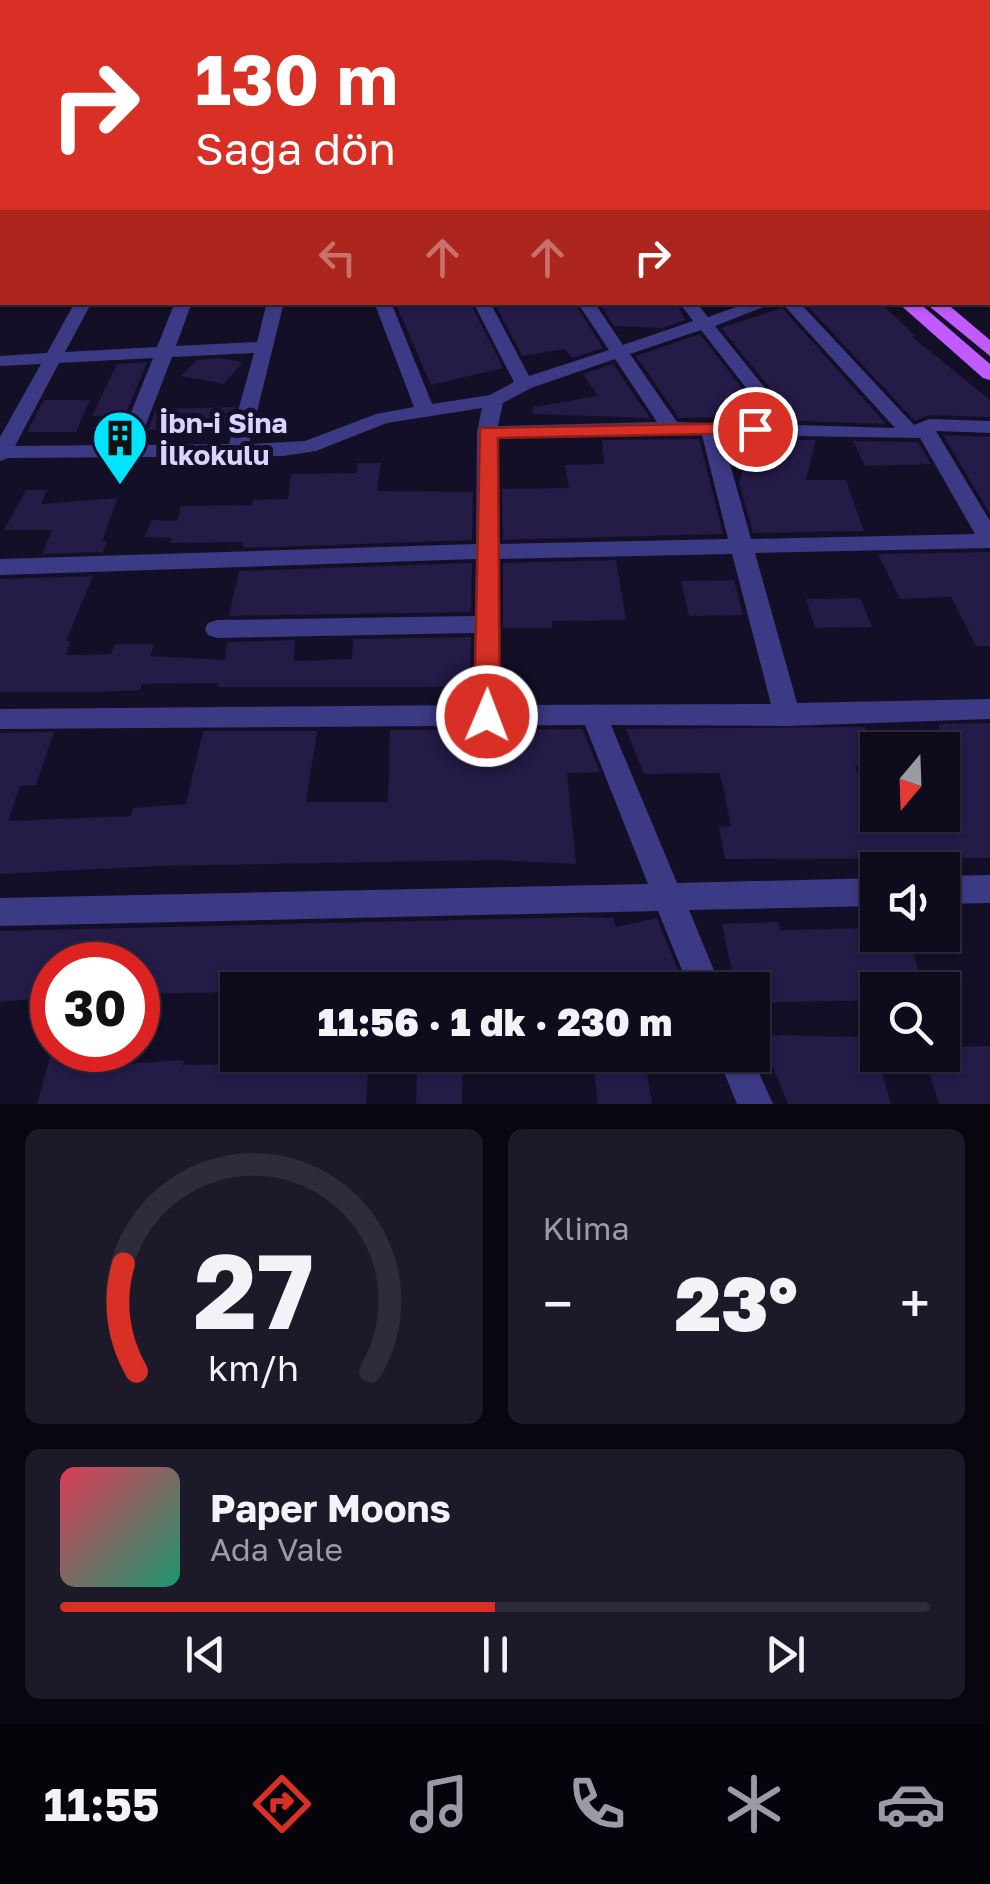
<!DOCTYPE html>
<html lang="tr">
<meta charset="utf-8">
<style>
body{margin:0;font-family:"Golos Text",sans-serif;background:#1c1929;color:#f1f3f6;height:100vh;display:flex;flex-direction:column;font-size:38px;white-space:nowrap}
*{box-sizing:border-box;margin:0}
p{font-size:32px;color:#9b9ba3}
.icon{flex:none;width:55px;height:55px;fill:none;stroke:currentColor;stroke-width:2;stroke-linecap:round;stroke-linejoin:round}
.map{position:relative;height:1104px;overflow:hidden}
.panel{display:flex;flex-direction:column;gap:25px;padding:25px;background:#08060f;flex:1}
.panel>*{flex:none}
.top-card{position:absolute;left:0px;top:0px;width:990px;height:305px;box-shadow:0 2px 8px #0004,0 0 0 2px #2e2b3b;background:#d93025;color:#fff;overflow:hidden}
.needle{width:65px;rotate:199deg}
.fabs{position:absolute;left:860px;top:732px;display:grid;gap:20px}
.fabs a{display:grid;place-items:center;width:100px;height:100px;border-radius:0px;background:#0e0b1c;box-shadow:0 2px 8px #0004,0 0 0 2px #2e2b3b;font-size:50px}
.speed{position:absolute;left:30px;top:942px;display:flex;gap:20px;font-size:50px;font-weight:700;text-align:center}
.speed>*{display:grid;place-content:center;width:130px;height:130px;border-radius:50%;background:#0e0b1c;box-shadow:0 2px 8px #0004,0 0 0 2px #2e2b3b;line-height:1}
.speed .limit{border:15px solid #d22;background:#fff;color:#111}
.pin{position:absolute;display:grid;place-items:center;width:85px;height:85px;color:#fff;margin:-42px;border:5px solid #fff;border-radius:50%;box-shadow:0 2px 10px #0007}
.me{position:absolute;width:110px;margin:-55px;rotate:1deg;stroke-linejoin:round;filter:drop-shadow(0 0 8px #0008)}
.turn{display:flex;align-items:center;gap:35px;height:210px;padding:0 30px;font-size:45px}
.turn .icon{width:130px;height:130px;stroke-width:2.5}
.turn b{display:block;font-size:70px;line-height:85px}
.lanes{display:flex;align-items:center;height:95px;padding:0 30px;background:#0003;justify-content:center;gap:50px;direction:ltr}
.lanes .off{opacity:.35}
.big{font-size:75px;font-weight:800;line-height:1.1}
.panel .widget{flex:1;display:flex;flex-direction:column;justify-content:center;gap:15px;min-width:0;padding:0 35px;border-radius:15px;background:#1c1929}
.panel .dial{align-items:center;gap:0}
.dial svg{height:260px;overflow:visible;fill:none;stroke:#2e2b3b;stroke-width:7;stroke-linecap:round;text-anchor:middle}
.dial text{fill:#f1f3f6;stroke:none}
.song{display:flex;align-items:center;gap:30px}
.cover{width:120px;height:120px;border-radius:15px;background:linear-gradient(135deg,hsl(350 70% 55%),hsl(160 70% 35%))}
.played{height:10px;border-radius:5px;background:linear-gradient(90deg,#d93025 50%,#2e2b3b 50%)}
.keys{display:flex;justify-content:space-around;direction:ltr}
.heat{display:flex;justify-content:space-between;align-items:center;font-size:55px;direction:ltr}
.panel .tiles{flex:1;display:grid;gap:25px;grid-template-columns:1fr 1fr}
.widget:last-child{grid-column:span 2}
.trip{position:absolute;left:220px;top:972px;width:550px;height:100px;border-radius:0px;background:#0e0b1c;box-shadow:0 2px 8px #0004,0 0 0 2px #2e2b3b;font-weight:800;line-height:100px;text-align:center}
.tabs{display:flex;height:160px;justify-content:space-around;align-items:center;background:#06040b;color:#9b9ba3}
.tabs .icon{width:70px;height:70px}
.tabs .on{color:#d93025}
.tabs b{font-size:45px;color:#f1f3f6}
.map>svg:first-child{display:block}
.building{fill:#241b47}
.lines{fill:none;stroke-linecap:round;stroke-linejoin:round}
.minor{fill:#3d3a85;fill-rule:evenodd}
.major{fill:#c25bff;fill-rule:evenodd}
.route{fill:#d93025;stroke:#8d1f18;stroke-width:2.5}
.labels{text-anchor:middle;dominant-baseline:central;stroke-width:10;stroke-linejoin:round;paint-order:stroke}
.poi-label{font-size:28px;font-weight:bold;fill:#d9d4ff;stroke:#130f26;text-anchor:start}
</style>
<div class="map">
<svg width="990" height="1104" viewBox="0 0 990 1104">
<rect width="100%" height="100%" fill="#130f26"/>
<g class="building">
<polygon points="395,302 470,302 503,368 431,385"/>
<polygon points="494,302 574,302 603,348 572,358 565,349 522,356"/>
<polygon points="599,302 676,302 685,320 662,328 614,326"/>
<polygon points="880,302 915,336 911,336 990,400 990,417 929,415 915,421 806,304"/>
<polygon points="782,308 886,424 797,421 721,328"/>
<polygon points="700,334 767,421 759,421 760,417 679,418 636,356"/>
<polygon points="221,358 243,362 224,384 181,376 197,360"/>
<polygon points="147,362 125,416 92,416 117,364"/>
<polygon points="613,364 650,418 533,414 533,407 598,396 583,374"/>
<polygon points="44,400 90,400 76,432 27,432"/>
<polygon points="235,407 230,428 148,430 156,409"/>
<polygon points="943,435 990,437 990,514"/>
<polygon points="699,439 723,534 503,540 502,489 569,488 565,465 604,464 602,440"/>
<polygon points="753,439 816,440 806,480 846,480 864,531 753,533 739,482"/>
<polygon points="853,441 918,442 931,464 865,466"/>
<polygon points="358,463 381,463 377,491 473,492 472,540 244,548 242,542 170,543 172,538 144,537 152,520 177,521 181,506 252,505 253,500 288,499 291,474 357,473"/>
<polygon points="26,490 47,490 41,504 118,498 102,541 107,541 103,552 42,554 52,530 4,530"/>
<polygon points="990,552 990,646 976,646 951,597 900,599 878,554"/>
<polygon points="616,560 626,620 552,621 552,628 503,628 503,563"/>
<polygon points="472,563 471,612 229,616 239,571"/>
<polygon points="93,576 66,641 70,641 66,655 111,654 115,644 154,644 150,656 225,660 227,642 295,640 294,661 352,659 353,639 471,637 470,687 218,687 218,683 142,684 140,690 98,692 0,692 0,579"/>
<polygon points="734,580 743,615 689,616 681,581"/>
<polygon points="860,598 872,627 815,628 806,599"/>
<polygon points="990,723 990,858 725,859 719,827 731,826 720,773 644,774 626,729 865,727 878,766 855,766 868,805 878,805 878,815 942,815 939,724"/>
<polygon points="582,729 600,772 567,773 576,864 495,860 157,866 0,874 0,733 54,732 36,785 20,786 8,821 131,816 133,808 186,804 203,731 317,731 306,802 388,802 390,730"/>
<polygon points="579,917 613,918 616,927 657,918 684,985 660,990 545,990 545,984 498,990 321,986 321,990 138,994 138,965 52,965 52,997 0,1002 0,931"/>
<polygon points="778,922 780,930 878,928 878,935 907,935 925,990 878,990 878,1000 752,1003 752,990 740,990 732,972 722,924"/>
<polygon points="767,1035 872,1037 891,1104 788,1104 772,1065"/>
<polygon points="990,1046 990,1104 939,1104 924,1055 942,1055 942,1047"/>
<polygon points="231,1055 369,1055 366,1104 37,1104 50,1057 98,1056 95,1066 184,1060 183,1065 230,1064"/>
<polygon points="645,1060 652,1104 598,1104 593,1063"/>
<polygon points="462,1069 462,1104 416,1104 417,1070"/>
</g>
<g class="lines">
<g class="minor">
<rect x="369" y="0" width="10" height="2"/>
<polygon points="699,0 710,0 711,2 701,2"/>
<polygon points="784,0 796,0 797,2 786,2"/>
<polygon points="824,0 900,0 823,2"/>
<rect x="988" y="10" width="2" height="6"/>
<rect x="988" y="27" width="2" height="6"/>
<polygon points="988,72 990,73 990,82 988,81"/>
<rect x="988" y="91" width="2" height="8"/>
<rect x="0" y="113" width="2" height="8"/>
<rect x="988" y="117" width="2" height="8"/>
<polygon points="988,153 990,153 990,163 988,162"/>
<rect x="988" y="196" width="2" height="8"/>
<rect x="988" y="245" width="2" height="10"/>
<polygon points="988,262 990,263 990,274 988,273"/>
<polygon points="2,280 2,293 0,294 0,281"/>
<path d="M75,302H92L65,352L157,347L175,302H192L176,346L257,342L267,302H284L249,444L305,441L376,414L414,407L374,302H391L432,404L490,395L514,382L473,302H490L529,376L609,350L577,302H594L623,345L693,321L679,302H696L708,317L750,302H776L715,326L795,425L895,428L781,302H799L914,425L929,419L990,421V433L936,431L990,521V548L755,553L797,703L990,699V719L787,726L611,725L677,883L878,878V906L689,910L722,990H690L658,911L0,926V898L648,884L585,725L0,729V709L474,705L475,633L217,638L208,635L205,629L208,623L217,620L475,616L476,559L0,575V559L476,544L477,432L482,408L387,423L316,451L283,456L8,458L0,461V437L41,364L0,366V356L47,353ZM701,330L775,425L677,422L630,354ZM254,353L229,444L138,445L172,357ZM153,358L118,445L15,446L59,363ZM615,359L657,422L498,426L503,403L531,388ZM702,435L728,539L499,544L498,438ZM722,435L920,438L975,534L751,539ZM732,554L771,704L500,705L499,559Z"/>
<polygon points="990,875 990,903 942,904 942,876"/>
<polygon points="717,1055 751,1055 773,1104 737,1104"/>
</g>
<g class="major">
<polygon points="588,0 600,0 602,2 590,2"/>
<polygon points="0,22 2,23 2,29 0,30"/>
<polygon points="897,302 918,302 990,364 990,380 983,378"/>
<polygon points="924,302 945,302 990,340 990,356"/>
</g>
</g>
<polygon class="route" points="755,423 762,425 762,433 498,438 500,716 496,724 478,724 474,716 480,428"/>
<defs>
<g id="building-pin" transform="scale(2.875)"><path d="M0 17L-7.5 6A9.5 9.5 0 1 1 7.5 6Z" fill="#00e5ff" stroke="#130f26"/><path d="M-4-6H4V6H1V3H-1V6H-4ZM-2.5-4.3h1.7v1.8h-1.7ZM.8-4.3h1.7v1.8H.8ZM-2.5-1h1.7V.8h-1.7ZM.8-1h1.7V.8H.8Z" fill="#111"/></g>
</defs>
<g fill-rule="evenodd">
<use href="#building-pin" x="120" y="438"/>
</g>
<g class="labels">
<g class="poi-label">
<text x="159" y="422">İbn-i Sina<tspan x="159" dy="32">İlkokulu</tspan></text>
</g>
</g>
</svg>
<div class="fabs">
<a><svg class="needle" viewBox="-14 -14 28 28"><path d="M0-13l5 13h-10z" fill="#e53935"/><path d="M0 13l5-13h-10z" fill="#9b9ba3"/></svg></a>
<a><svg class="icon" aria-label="sound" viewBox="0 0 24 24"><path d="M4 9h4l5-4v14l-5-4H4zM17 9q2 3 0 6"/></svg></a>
<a><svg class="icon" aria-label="search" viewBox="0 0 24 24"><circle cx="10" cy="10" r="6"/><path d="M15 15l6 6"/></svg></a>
</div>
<div class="speed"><div class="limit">30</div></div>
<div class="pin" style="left:755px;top:429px;background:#d93025"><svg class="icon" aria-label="arrive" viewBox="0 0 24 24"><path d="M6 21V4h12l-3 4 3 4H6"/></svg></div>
<svg class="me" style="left:487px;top:716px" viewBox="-20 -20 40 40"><circle r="17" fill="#d93025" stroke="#fff" stroke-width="3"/><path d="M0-11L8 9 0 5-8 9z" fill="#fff"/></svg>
<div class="trip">11:56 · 1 dk · 230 m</div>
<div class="top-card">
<div class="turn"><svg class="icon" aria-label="right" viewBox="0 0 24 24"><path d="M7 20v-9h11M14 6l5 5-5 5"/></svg><div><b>130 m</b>Sağa dön</div></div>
<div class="lanes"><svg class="icon off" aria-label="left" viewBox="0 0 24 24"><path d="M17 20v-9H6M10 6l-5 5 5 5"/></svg><svg class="icon off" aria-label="ahead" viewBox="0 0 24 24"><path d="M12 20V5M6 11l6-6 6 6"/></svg><svg class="icon off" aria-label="ahead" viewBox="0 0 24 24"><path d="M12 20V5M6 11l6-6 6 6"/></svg><svg class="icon" aria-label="right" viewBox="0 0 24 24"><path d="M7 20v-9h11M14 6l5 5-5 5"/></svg></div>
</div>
</div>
<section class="panel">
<div class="tiles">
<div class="widget dial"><svg viewBox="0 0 100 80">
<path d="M14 69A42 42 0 1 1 86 69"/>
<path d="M14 69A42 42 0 0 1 10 36" stroke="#d93025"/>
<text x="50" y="56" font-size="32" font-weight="700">27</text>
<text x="50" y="72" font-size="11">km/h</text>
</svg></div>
<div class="widget"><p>Klima</p>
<div class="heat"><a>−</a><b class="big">23°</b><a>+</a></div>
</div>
<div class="widget">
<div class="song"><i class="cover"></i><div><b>Paper Moons</b><p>Ada Vale</p></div></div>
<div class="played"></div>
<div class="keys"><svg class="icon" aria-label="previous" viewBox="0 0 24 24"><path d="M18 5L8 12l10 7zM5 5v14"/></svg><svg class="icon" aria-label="pause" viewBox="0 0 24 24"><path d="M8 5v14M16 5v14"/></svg><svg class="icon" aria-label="next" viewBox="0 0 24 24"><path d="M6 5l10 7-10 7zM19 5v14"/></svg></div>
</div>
</div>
</section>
<nav class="tabs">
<b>11:55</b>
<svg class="icon on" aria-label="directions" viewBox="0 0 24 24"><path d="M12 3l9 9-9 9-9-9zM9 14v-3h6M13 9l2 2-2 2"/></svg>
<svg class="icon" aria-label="music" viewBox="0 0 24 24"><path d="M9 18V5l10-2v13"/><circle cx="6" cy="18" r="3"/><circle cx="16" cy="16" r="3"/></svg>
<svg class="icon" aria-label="phone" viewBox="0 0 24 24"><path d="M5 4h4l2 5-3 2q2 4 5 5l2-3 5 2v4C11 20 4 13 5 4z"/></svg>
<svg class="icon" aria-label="climate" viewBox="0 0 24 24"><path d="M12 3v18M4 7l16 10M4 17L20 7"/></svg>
<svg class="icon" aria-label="car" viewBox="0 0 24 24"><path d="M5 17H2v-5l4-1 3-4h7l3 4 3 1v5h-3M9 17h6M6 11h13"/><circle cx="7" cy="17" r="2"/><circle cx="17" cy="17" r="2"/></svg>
</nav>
